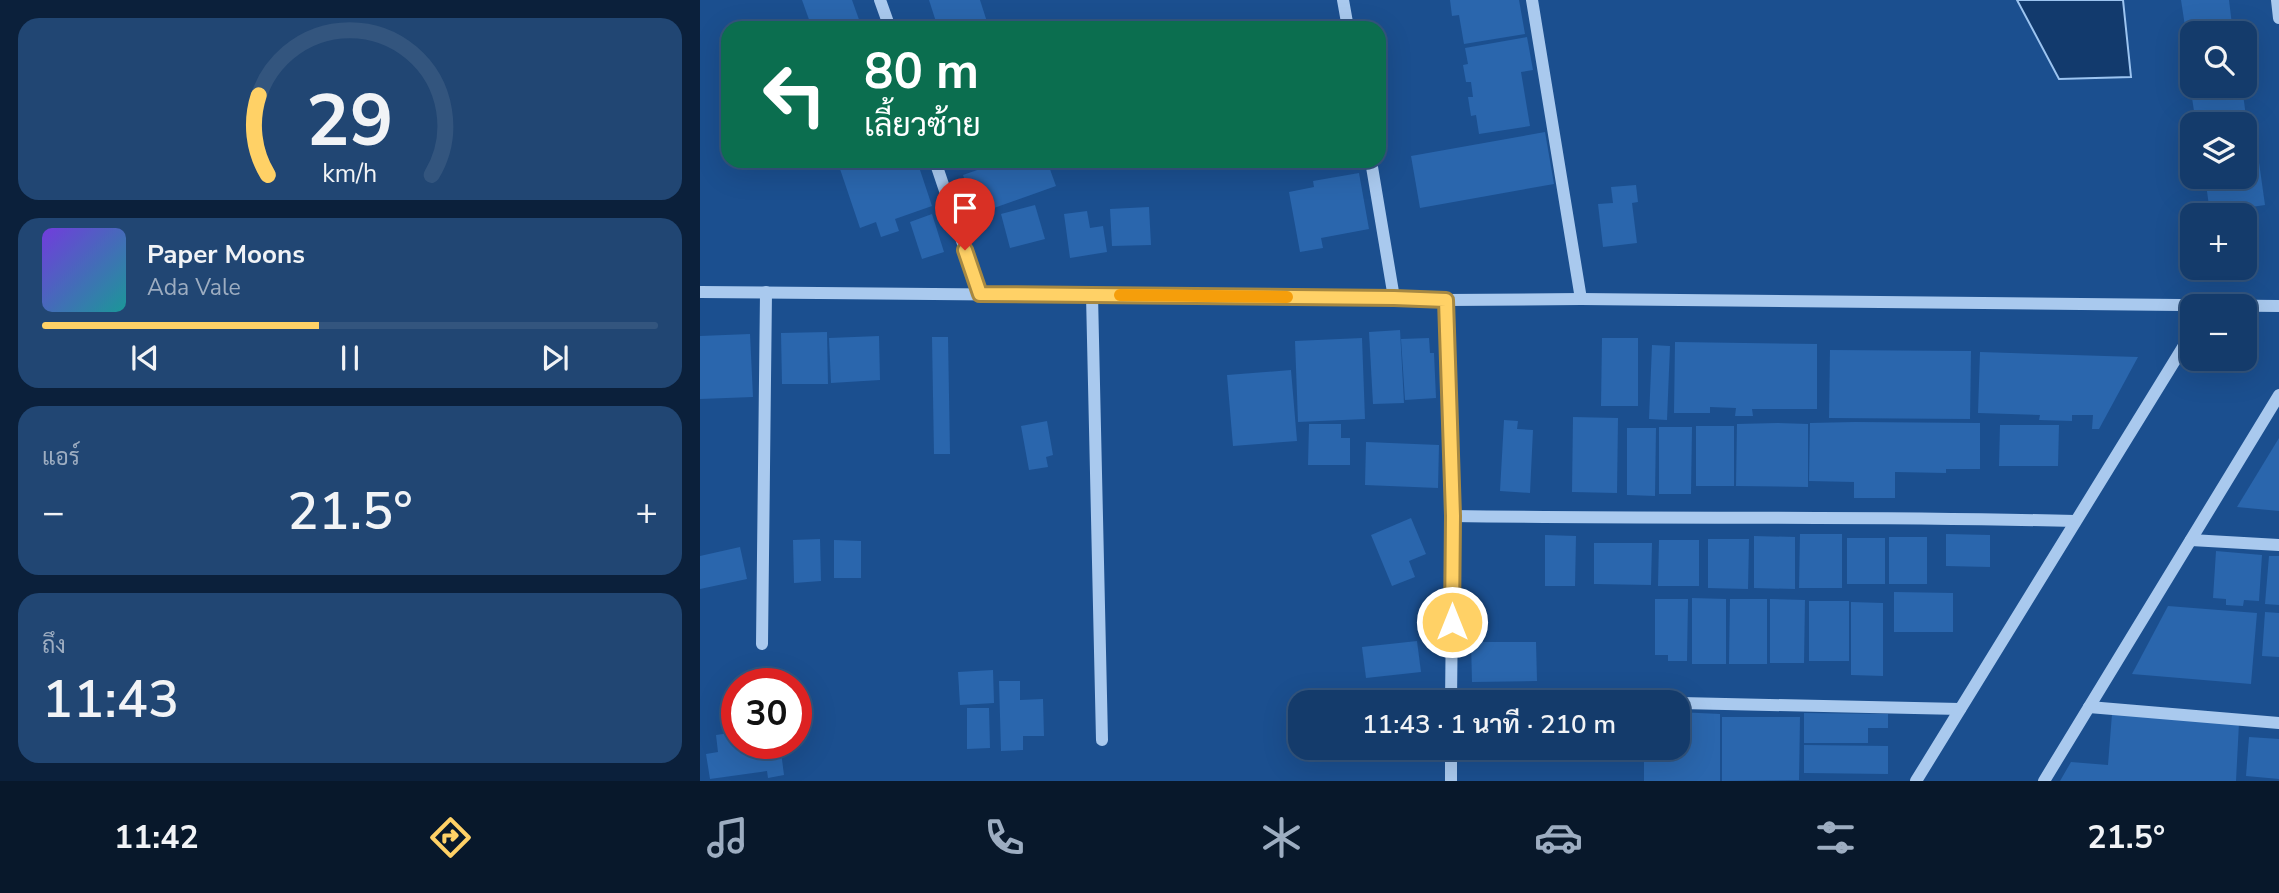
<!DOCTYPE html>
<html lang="th">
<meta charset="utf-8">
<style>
body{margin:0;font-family:"Nunito Sans",Sarabun,sans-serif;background:#214673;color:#f1f3f6;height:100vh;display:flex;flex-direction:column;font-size:26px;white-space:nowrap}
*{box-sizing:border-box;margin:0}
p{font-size:23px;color:#9dadc1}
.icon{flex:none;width:38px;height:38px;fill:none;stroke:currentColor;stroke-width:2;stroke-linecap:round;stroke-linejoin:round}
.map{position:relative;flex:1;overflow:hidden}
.panel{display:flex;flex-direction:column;gap:18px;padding:18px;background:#0b203b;width:700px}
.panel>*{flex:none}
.guide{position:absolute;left:21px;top:21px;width:665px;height:147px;border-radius:21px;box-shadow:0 7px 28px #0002,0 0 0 2px #33557e;background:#0b6e4f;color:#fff;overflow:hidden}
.controls{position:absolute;left:1480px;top:21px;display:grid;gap:14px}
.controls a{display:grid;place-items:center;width:77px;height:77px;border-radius:14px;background:#143b6b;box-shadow:0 7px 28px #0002,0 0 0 2px #33557e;font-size:35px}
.speed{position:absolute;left:21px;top:668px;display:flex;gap:14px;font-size:35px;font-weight:700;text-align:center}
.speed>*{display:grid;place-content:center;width:91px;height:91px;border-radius:50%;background:#143b6b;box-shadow:0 7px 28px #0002,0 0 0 2px #33557e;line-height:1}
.speed .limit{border:10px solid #d22;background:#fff;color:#111}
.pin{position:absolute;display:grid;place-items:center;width:60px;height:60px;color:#fff;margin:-72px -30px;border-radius:50% 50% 50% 0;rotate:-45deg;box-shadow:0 0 7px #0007}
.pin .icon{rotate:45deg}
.me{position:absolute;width:77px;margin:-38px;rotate:0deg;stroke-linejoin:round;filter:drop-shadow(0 0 5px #0008)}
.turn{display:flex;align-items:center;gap:24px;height:147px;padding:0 28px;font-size:32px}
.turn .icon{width:91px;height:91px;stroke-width:2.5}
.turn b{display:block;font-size:49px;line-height:60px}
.big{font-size:52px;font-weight:600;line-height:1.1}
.panel .widget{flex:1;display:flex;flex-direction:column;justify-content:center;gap:10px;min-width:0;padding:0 24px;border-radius:21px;background:#214673}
.panel .dial{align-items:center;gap:0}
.dial svg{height:182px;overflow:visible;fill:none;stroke:#33557e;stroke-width:7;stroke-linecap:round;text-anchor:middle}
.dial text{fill:#f1f3f6;stroke:none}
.song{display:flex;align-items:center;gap:21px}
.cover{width:84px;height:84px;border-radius:10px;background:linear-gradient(135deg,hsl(260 70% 55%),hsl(180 70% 35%))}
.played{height:7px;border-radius:4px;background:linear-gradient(90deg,#ffd166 45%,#33557e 45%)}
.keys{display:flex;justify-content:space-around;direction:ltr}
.heat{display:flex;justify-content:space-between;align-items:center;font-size:38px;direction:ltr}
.trip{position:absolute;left:588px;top:690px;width:402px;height:70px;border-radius:21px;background:#143b6b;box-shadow:0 7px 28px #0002,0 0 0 2px #33557e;font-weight:600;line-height:70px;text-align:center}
.tabs{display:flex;height:112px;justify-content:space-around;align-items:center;background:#08182b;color:#9dadc1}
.tabs .icon{width:49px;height:49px}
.tabs .on{color:#ffd166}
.tabs b{font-size:32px;color:#f1f3f6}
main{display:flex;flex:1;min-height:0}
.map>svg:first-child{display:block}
.water{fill:#123a6d;stroke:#9cc4f0;stroke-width:2}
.building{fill:#2a66ad}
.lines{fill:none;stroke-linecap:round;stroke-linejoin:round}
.minor{stroke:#a9c9ee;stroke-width:12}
.route-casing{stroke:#a68842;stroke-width:18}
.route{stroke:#ffd166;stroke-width:12}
.slow{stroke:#f59e0b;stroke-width:12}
</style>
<main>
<section class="panel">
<div class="widget dial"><svg viewBox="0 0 100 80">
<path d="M14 69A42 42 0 1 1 86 69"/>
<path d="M14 69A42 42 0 0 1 10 34" stroke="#ffd166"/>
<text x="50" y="56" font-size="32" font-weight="700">29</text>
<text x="50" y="72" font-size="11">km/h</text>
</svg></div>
<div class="widget">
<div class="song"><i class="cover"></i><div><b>Paper Moons</b><p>Ada Vale</p></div></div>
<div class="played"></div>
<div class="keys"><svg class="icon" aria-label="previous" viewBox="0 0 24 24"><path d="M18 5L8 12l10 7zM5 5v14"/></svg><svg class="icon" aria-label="pause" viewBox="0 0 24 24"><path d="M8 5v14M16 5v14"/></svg><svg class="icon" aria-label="next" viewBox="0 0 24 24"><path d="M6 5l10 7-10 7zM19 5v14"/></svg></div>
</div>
<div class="widget"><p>แอร์</p>
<div class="heat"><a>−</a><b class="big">21.5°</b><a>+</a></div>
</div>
<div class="widget"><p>ถึง</p><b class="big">11:43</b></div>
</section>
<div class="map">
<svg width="1579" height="781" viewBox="0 0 1579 781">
<rect width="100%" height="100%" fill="#1b4f8f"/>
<polygon class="water" points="1317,0 1423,0 1431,77 1359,79"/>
<g class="building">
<polygon points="102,0 152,0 162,28 112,28"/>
<polygon points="229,0 280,0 289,28 238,28"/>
<polygon points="750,0 819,0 825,34 764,44 759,15 752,16"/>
<polygon points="1481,0 1529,0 1533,33 1493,33 1493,59 1490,59"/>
<polygon points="827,37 833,70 821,72 830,126 779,134 776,115 771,116 768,97 773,97 771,82 766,82 763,65 768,64 765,48"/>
<polygon points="1487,65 1493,65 1493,86 1532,86 1534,95 1543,94 1547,124 1496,124"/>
<polygon points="845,132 854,184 720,208 711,156"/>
<polygon points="1555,134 1565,205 1510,213 1505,177 1545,177 1545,135"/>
<polygon points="164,161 217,161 232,206 195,219 199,231 181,237 176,222 160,228 140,169"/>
<polygon points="303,161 347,161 356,186 277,214 263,175"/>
<polygon points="659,173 669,229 621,238 623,248 600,252 589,192 614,187 613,181"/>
<polygon points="936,185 938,202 932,203 937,243 903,247 898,204 913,203 911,187"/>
<polygon points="335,205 345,239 310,248 301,214"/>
<polygon points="449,207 451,245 412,246 410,209"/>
<polygon points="387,211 390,228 403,226 407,252 370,258 364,214"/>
<polygon points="232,214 244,252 222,259 210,222"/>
<polygon points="700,330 704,403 673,404 669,332"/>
<polygon points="127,332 128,384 82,384 81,333"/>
<polygon points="50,334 53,397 0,399 0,336"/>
<polygon points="179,336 180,380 131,383 129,338"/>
<polygon points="232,337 248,337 250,454 234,454"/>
<polygon points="662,338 665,419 598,422 595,341"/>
<polygon points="729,338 730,353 734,353 736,398 705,400 701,339"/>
<polygon points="902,338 938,338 938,406 901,406"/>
<polygon points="975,342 1117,344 1117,409 1052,409 1053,416 1035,416 1036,408 1010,407 1010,413 974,413"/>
<polygon points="952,345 970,346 967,420 949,419"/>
<polygon points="1130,350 1271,351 1270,419 1129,418"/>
<polygon points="1280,352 1438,357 1399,429 1392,429 1393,415 1372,415 1372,421 1339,420 1340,415 1278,413"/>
<polygon points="591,370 597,441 533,446 527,375"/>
<polygon points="873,417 918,418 917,493 872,492"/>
<polygon points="804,420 818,421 817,429 833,430 830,493 800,491"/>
<polygon points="347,421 353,455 346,457 348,467 329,470 321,426"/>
<polygon points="1155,422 1280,423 1280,469 1246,469 1246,473 1195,472 1195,498 1154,498 1154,482 1109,481 1110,423"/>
<polygon points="1077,423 1108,424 1108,487 1036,486 1037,424"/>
<polygon points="609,424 641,424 641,438 650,438 650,465 608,465"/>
<polygon points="1300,425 1359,425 1358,466 1299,466"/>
<rect x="996" y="426" width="38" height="60"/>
<polygon points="959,427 992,427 991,494 959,494"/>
<polygon points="927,428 956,428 955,496 927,495"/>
<polygon points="1579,438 1579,511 1537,507"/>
<polygon points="666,442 739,445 738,488 665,485"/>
<polygon points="711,518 726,554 709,561 715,577 692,586 671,535"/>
<polygon points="1100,534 1142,534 1142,588 1099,588"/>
<polygon points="1246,534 1290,535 1290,567 1246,566"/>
<polygon points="845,535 876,536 875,586 845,586"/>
<polygon points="1054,536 1095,537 1095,589 1054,588"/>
<rect x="1189" y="537" width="38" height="47"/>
<rect x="1147" y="538" width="38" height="46"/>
<polygon points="120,539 121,581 94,583 93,540"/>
<polygon points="1008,539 1049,539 1048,589 1008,588"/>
<polygon points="134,540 161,541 161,578 134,578"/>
<polygon points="959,540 999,540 999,586 958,586"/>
<polygon points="894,543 952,543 951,585 894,584"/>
<polygon points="40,547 47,579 0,589 0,556"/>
<polygon points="1516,551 1562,555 1559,601 1544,600 1543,606 1526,605 1526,599 1513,598"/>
<polygon points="1569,556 1579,556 1579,605 1565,604"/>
<polygon points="1194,592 1253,593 1253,632 1194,632"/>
<polygon points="992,598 1026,599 1026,664 992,664"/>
<polygon points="955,599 988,599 987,661 968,661 968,655 955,655"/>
<polygon points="1030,599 1067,599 1067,664 1029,664"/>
<polygon points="1070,599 1105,600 1104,663 1070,663"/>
<rect x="1109" y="601" width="40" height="60"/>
<polygon points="1151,602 1183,603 1183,676 1151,675"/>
<polygon points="1468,606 1557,613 1551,684 1432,674"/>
<polygon points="1565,612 1579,613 1579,657 1562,656"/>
<polygon points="717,641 721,672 666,678 662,647"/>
<polygon points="771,642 836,642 837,681 772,682"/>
<polygon points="293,670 294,703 260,705 258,672"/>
<polygon points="299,681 320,681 320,700 343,699 344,736 323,736 323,750 301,751"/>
<polygon points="267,708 289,708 290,748 267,749"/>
<polygon points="978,712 1020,714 1020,781 944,781 944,747 978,747"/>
<polygon points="1104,713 1188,714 1188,728 1168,728 1168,743 1104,743"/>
<polygon points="1412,714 1539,723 1536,781 1360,781 1371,762 1408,765"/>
<polygon points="1022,717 1100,717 1099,780 1022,781"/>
<polygon points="37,732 37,744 80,744 84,775 68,778 67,771 10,779 6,754 18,752 16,735"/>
<polygon points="1549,737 1579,739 1579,779 1546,776"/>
<polygon points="1104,745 1188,746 1188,774 1104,773"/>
</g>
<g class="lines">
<g class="minor">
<polyline points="180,0 190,28"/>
<polyline points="643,0 648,28"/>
<polyline points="832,0 881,299"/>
<polyline points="1577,0 1579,18"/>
<polyline points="235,161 280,294"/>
<polyline points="671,161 694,298"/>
<polyline points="0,292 694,298 746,300 881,299 1579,306"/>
<polyline points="392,295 402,740"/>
<polyline points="746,300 753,516 751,702"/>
<path d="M753,516C960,519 1168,516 1375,521"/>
<polyline points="1491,540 1579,545"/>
<polyline points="62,644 66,292"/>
<polyline points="981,703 1260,709"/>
<polyline points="1389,707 1579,723"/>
<polyline points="751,781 751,747"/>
<polyline points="1216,781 1493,331"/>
<polyline points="1344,781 1579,395"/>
</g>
</g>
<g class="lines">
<g class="route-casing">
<polyline id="route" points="265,250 280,294 694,298 746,300 753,516 752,622"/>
</g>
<use href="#route" class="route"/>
<polyline class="slow" points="420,295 587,297"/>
</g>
</svg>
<div class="controls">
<a><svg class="icon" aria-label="search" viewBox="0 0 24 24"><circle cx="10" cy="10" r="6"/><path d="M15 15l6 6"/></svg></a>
<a><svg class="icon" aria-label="layers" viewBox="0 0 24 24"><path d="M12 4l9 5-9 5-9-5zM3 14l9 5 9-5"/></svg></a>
<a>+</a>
<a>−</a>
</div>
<div class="speed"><div class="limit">30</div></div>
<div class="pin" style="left:265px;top:250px;background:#d93025"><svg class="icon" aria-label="arrive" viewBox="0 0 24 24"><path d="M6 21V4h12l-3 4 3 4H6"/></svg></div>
<svg class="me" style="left:752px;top:622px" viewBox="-20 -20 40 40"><circle r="17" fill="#ffd166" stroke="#fff" stroke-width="3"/><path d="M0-11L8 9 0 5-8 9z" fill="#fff"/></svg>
<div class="trip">11:43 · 1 นาที · 210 m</div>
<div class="guide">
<div class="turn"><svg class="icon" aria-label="left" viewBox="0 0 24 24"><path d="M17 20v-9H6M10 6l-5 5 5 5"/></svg><div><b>80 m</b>เลี้ยวซ้าย</div></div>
</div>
</div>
</main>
<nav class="tabs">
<b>11:42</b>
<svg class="icon on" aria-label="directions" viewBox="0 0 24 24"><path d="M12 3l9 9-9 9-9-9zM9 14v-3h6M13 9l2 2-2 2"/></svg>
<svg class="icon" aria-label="music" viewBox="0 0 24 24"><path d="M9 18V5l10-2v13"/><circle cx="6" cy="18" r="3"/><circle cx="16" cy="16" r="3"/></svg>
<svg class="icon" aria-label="phone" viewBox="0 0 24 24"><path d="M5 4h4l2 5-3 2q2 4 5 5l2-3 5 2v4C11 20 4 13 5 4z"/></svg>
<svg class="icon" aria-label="climate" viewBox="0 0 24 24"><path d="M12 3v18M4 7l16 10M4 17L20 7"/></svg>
<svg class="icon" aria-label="car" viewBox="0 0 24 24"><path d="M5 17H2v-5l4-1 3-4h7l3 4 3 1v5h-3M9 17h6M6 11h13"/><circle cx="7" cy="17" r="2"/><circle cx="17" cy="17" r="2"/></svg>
<svg class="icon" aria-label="filters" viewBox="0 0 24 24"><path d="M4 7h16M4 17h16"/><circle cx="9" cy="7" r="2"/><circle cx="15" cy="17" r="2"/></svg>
<b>21.5°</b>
</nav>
